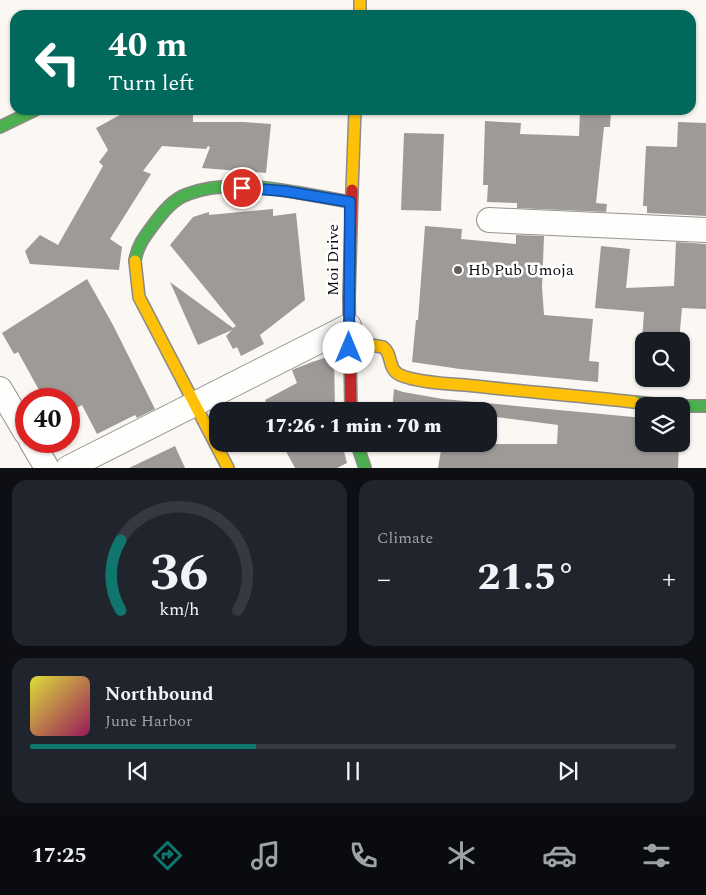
<!DOCTYPE html>
<meta charset="utf-8">
<style>
body{margin:0;font-family:Spectral,serif;background:#20242c;color:#f1f3f6;height:100vh;display:flex;flex-direction:column;font-size:19px;white-space:nowrap}
*{box-sizing:border-box;margin:0}
p{font-size:16px;color:#9ea1a6}
.icon{flex:none;width:28px;height:28px;fill:none;stroke:currentColor;stroke-width:2;stroke-linecap:round;stroke-linejoin:round}
.map{position:relative;height:468px;overflow:hidden}
.side{display:flex;flex-direction:column;gap:12px;padding:12px;background:#0d0f14;flex:1}
.side>*{flex:none}
.guide{position:absolute;left:10px;top:10px;width:686px;height:105px;border-radius:15px;box-shadow:0 1px 4px #0004;background:#00695c;color:#fff;overflow:hidden}
.tools{position:absolute;left:635px;top:332px;display:grid;gap:10px}
.tools a{display:grid;place-items:center;width:55px;height:55px;border-radius:10px;background:#171b24;box-shadow:0 1px 4px #0004;font-size:25px}
.speed{position:absolute;left:15px;top:388px;display:flex;gap:10px;font-size:25px;font-weight:700;text-align:center}
.speed>*{display:grid;place-content:center;width:65px;height:65px;border-radius:50%;background:#171b24;box-shadow:0 1px 4px #0004;line-height:1}
.speed .limit{border:8px solid #d22;background:#fff;color:#111}
.pin{position:absolute;display:grid;place-items:center;width:42px;height:42px;color:#fff;margin:-21px;border:2px solid #fff;border-radius:50%;box-shadow:0 1px 5px #0007}
.me{position:absolute;width:55px;margin:-28px;rotate:0deg;stroke-linejoin:round;filter:drop-shadow(0 0 4px #0008)}
.turn{display:flex;align-items:center;gap:18px;height:105px;padding:0 15px;font-size:22px}
.turn .icon{width:65px;height:65px;stroke-width:2.5}
.turn b{display:block;font-size:35px;line-height:42px}
.big{font-size:38px;font-weight:800;line-height:1.1}
.side .tile{flex:1;display:flex;flex-direction:column;justify-content:center;gap:8px;min-width:0;padding:0 18px;border-radius:15px;background:#20242c}
.side .dial{align-items:center;gap:0}
.dial svg{height:130px;overflow:visible;fill:none;stroke:#363941;stroke-width:7;stroke-linecap:round;text-anchor:middle}
.dial text{fill:#f1f3f6;stroke:none}
.song{display:flex;align-items:center;gap:15px}
.cover{width:60px;height:60px;border-radius:8px;background:linear-gradient(135deg,hsl(60 70% 55%),hsl(330 70% 35%))}
.played{height:5px;border-radius:2px;background:linear-gradient(90deg,#0f766e 35%,#363941 35%)}
.keys{display:flex;justify-content:space-around;direction:ltr}
.heat{display:flex;justify-content:space-between;align-items:center;font-size:28px;direction:ltr}
.side .tiles{flex:1;display:grid;gap:12px;grid-template-columns:1fr 1fr}
.tile:last-child{grid-column:span 2}
.trip{position:absolute;left:209px;top:402px;width:288px;height:50px;border-radius:15px;background:#171b24;box-shadow:0 1px 4px #0004;font-weight:800;line-height:50px;text-align:center}
.tab-bar{display:flex;height:80px;justify-content:space-around;align-items:center;background:#090b0e;color:#9ea1a6}
.tab-bar .icon{width:35px;height:35px}
.tab-bar .selected{color:#0f766e}
.tab-bar b{font-size:22px;color:#f1f3f6}
.map>svg:first-child{display:block}
.building{fill:#9e9a98}
.lines{fill:none;stroke-linecap:round;stroke-linejoin:round}
.street-casing{stroke:#959391;stroke-width:26}
.fast-casing{stroke:#8b8a87;stroke-width:14}
.slow-casing{stroke:#8b8a87;stroke-width:14}
.jam-casing{stroke:#8b8a87;stroke-width:14}
.street{stroke:#fefefd;stroke-width:24}
.fast{stroke:#4caf50;stroke-width:11}
.slow{stroke:#ffc107;stroke-width:11}
.jam{stroke:#c62828;stroke-width:11}
.route-casing{stroke:#114b97;stroke-width:12}
.route{stroke:#1a73e8;stroke-width:9}
.poi-dot{fill:#61605e;stroke:#fff;stroke-width:2}
.labels{text-anchor:middle;dominant-baseline:central;stroke-width:5;stroke-linejoin:round;paint-order:stroke}
.street-label{font-size:16px;fill:#0e0e0e;stroke:#fff}
.poi-label{font-size:16px;fill:#0e0e0e;stroke:#fff;text-anchor:start}
</style>
<div class="map">
<svg width="706" height="468" viewBox="0 0 706 468">
<rect width="100%" height="100%" fill="#fbf7f2"/>
<g class="building">
<polygon points="129,110 193,110 193,122 244,122 271,124 266,173 202,168 210,147 208,146 206,149 162,146 143,171 151,174 110,239 122,247 119,270 30,264 25,251 40,235 58,245 103,166 99,162 108,150 96,128"/>
<polygon points="580,110 611,110 610,127 604,127 596,203 607,204 606,212 517,208 517,203 487,202 488,185 483,185 485,121 521,123 520,134 579,136"/>
<polygon points="678,122 706,123 706,216 647,213 647,206 643,206 646,146 677,147"/>
<polygon points="404,133 444,134 441,211 401,210"/>
<polygon points="273,209 273,216 296,213 305,300 260,335 264,344 241,356 237,347 233,349 226,336 232,330 198,345 170,282 233,328 236,326 170,245 193,217 209,212 209,215"/>
<polygon points="425,226 462,229 461,239 516,244 516,235 544,236 542,287 544,315 593,319 589,361 599,362 598,382 460,369 412,362 416,320 418,320"/>
<polygon points="676,242 706,244 706,309 682,308 679,341 642,341 644,312 595,308 601,246 630,249 626,288 674,286"/>
<polygon points="87,279 113,325 155,409 137,418 135,415 97,434 82,405 69,412 69,399 44,399 18,352 14,354 2,333"/>
<polygon points="334,355 335,411 271,411 265,400 297,383 292,370 312,362"/>
<polygon points="394,389 403,392 443,399 644,418 644,444 679,444 678,468 438,468 442,444 557,444 558,425 488,416 488,411 451,411 421,407 421,411 392,411"/>
<polygon points="282,444 342,444 347,463 337,468 295,468"/>
<polygon points="175,446 185,468 129,468"/>
</g>
<g class="lines">
<g class="street-casing">
<g id="street">
<polyline points="489,220 706,230"/>
<polyline points="0,389 26,433"/>
<polyline points="31,441 47,468"/>
<polyline points="68,468 349,326"/>
</g>
</g>
<g class="fast-casing">
<g id="fast">
<polyline points="0,127 35,110"/>
<path d="M135,261C137,246 145,236 154,224C163,212 173,199 188,194C235,176 302,194 350,202"/>
<polyline points="634,402 674,406 706,406"/>
<polyline points="357,444 365,468"/>
</g>
</g>
<g class="slow-casing">
<g id="slow">
<polyline points="360,0 360,15"/>
<polyline points="352,190 355,110"/>
<polyline points="135,261 139,297 228,468"/>
<path d="M349,347L371,345L383,347C393,354 387,369 400,375C418,383 454,384 475,386C528,392 581,396 634,402"/>
</g>
</g>
<g class="jam-casing">
<polyline id="jam" points="351,411 349,298 352,190"/>
</g>
<use href="#street" class="street"/>
<use href="#fast" class="fast"/>
<use href="#slow" class="slow"/>
<use href="#jam" class="jam"/>
</g>
<g class="lines">
<g class="route-casing">
<polyline id="route" points="242,188 284,191 350,202 349,348"/>
</g>
<use href="#route" class="route"/>
</g>
<circle class="poi-dot" cx="458" cy="270" r="5"/>
<g class="labels">
<g class="street-label">
<text transform="translate(333 260) rotate(-90)">Moi Drive</text>
</g>
<g class="poi-label">
<text x="468" y="270">Hb Pub Umoja</text>
</g>
</g>
</svg>
<div class="tools">
<a><svg class="icon" aria-label="search" viewBox="0 0 24 24"><circle cx="10" cy="10" r="6"/><path d="M15 15l6 6"/></svg></a>
<a><svg class="icon" aria-label="layers" viewBox="0 0 24 24"><path d="M12 4l9 5-9 5-9-5zM3 14l9 5 9-5"/></svg></a>
</div>
<div class="speed"><div class="limit">40</div></div>
<div class="pin" style="left:242px;top:188px;background:#d93025"><svg class="icon" aria-label="arrive" viewBox="0 0 24 24"><path d="M6 21V4h12l-3 4 3 4H6"/></svg></div>
<svg class="me" style="left:349px;top:348px" viewBox="-20 -20 40 40"><circle r="19" fill="#fff"/><path d="M0-13L10 11 0 6-10 11z" fill="#1a73e8"/></svg>
<div class="trip">17:26 · 1 min · 70 m</div>
<div class="guide">
<div class="turn"><svg class="icon" aria-label="left" viewBox="0 0 24 24"><path d="M17 20v-9H6M10 6l-5 5 5 5"/></svg><div><b>40 m</b>Turn left</div></div>
</div>
</div>
<section class="side">
<div class="tiles">
<div class="tile dial"><svg viewBox="0 0 100 80">
<path d="M14 69A42 42 0 1 1 86 69"/>
<path d="M14 69A42 42 0 0 1 14 26" stroke="#0f766e"/>
<text x="50" y="56" font-size="32" font-weight="700">36</text>
<text x="50" y="72" font-size="11">km/h</text>
</svg></div>
<div class="tile"><p>Climate</p>
<div class="heat"><a>−</a><b class="big">21.5°</b><a>+</a></div>
</div>
<div class="tile">
<div class="song"><i class="cover"></i><div><b>Northbound</b><p>June Harbor</p></div></div>
<div class="played"></div>
<div class="keys"><svg class="icon" aria-label="previous" viewBox="0 0 24 24"><path d="M18 5L8 12l10 7zM5 5v14"/></svg><svg class="icon" aria-label="pause" viewBox="0 0 24 24"><path d="M8 5v14M16 5v14"/></svg><svg class="icon" aria-label="next" viewBox="0 0 24 24"><path d="M6 5l10 7-10 7zM19 5v14"/></svg></div>
</div>
</div>
</section>
<nav class="tab-bar">
<b>17:25</b>
<svg class="icon selected" aria-label="directions" viewBox="0 0 24 24"><path d="M12 3l9 9-9 9-9-9zM9 14v-3h6M13 9l2 2-2 2"/></svg>
<svg class="icon" aria-label="music" viewBox="0 0 24 24"><path d="M9 18V5l10-2v13"/><circle cx="6" cy="18" r="3"/><circle cx="16" cy="16" r="3"/></svg>
<svg class="icon" aria-label="phone" viewBox="0 0 24 24"><path d="M5 4h4l2 5-3 2q2 4 5 5l2-3 5 2v4C11 20 4 13 5 4z"/></svg>
<svg class="icon" aria-label="climate" viewBox="0 0 24 24"><path d="M12 3v18M4 7l16 10M4 17L20 7"/></svg>
<svg class="icon" aria-label="car" viewBox="0 0 24 24"><path d="M5 17H2v-5l4-1 3-4h7l3 4 3 1v5h-3M9 17h6M6 11h13"/><circle cx="7" cy="17" r="2"/><circle cx="17" cy="17" r="2"/></svg>
<svg class="icon" aria-label="filters" viewBox="0 0 24 24"><path d="M4 7h16M4 17h16"/><circle cx="9" cy="7" r="2"/><circle cx="15" cy="17" r="2"/></svg>
</nav>
